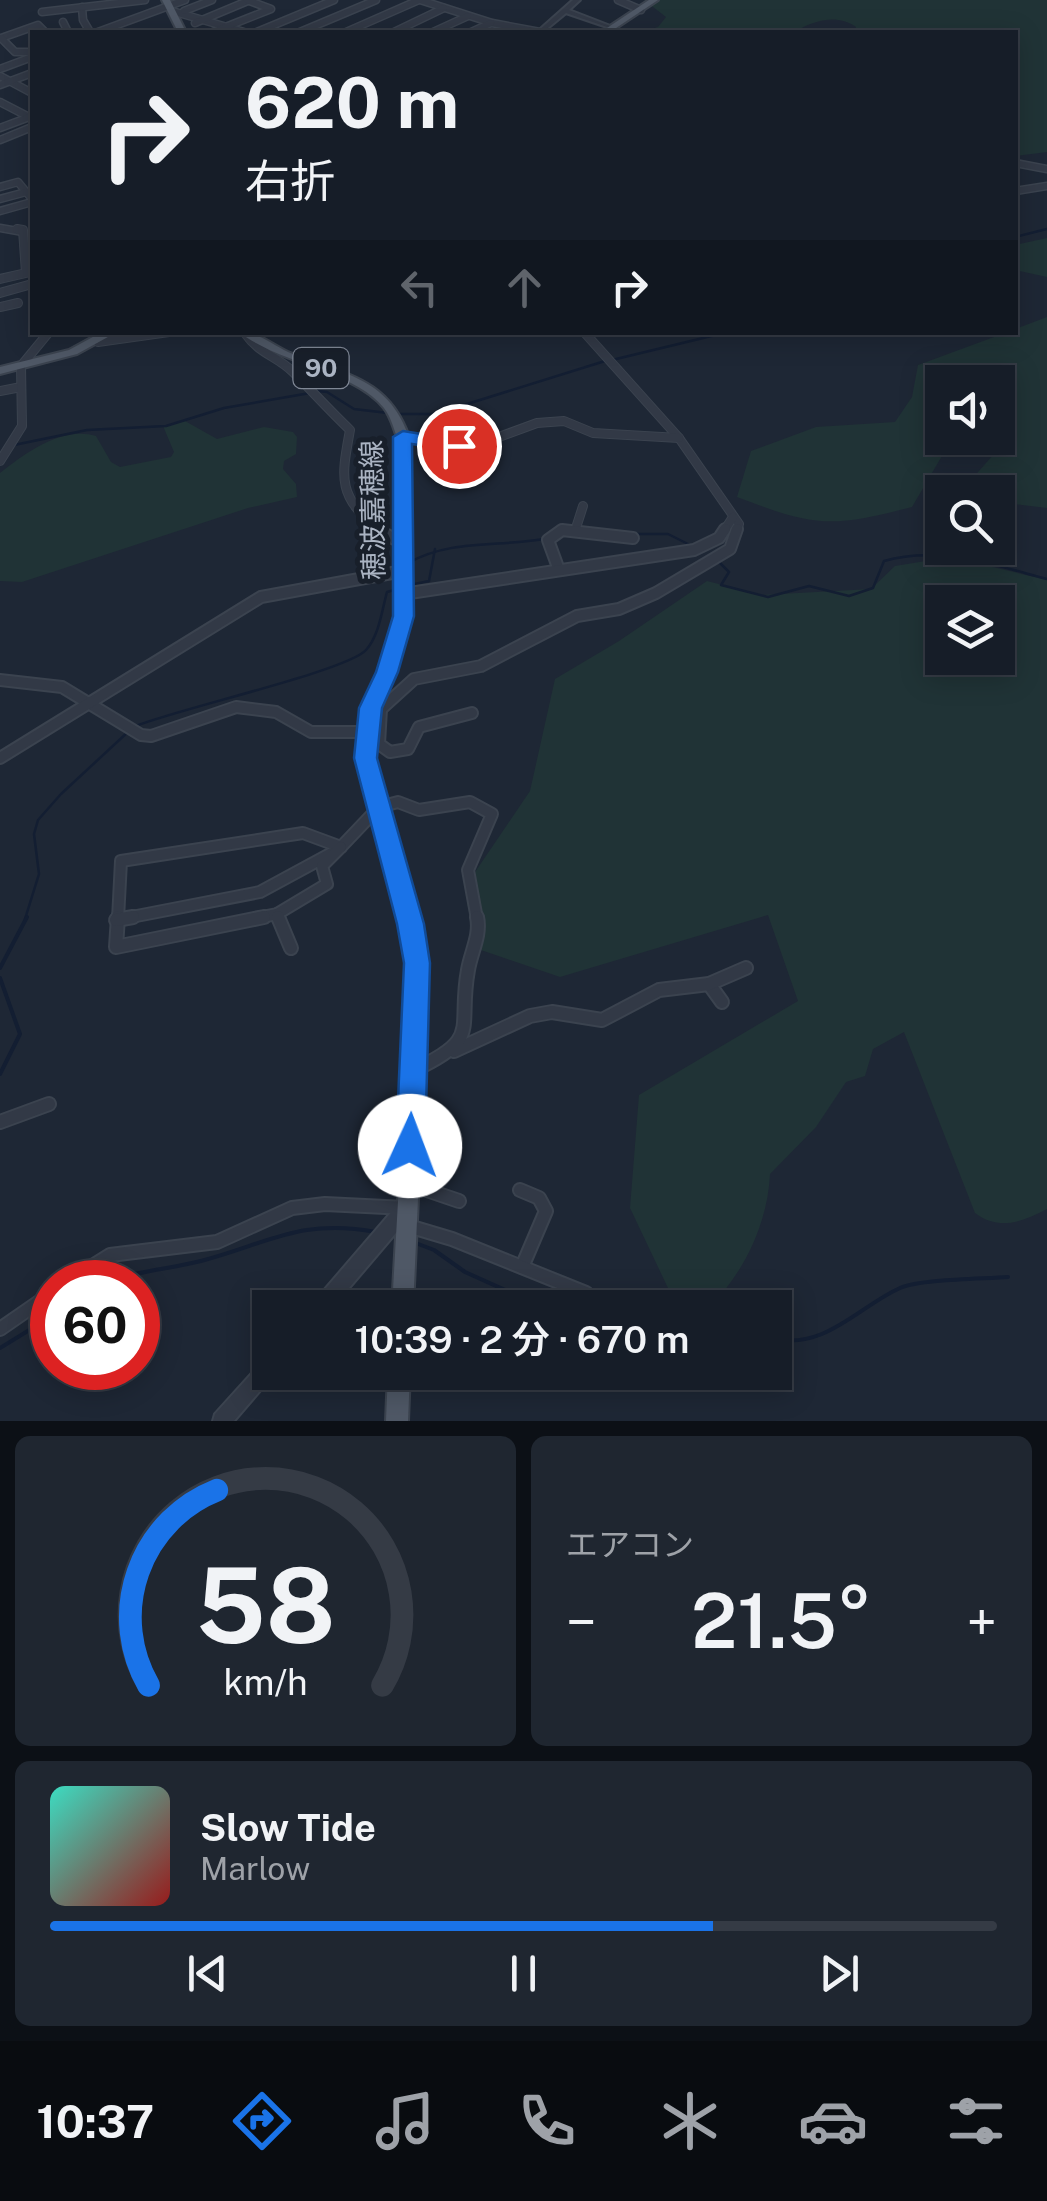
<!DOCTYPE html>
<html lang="ja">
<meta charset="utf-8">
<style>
body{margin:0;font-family:"Public Sans","Noto Sans JP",sans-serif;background:#1f2630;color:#f1f3f6;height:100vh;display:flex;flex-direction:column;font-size:38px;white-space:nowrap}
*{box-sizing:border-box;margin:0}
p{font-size:32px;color:#9ea2a8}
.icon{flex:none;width:55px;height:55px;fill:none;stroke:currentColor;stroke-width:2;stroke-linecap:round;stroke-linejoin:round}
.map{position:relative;height:1421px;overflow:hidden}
.sheet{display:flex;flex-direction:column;gap:15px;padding:15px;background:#0c1016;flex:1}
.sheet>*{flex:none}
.top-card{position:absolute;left:30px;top:30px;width:988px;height:305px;border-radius:0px;box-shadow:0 5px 25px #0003,0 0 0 2px #353b45;background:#161d28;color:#f1f3f6;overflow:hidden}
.buttons{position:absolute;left:925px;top:365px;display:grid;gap:20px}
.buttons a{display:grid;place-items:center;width:90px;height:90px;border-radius:0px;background:#161d28;box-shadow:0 5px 25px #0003,0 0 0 2px #353b45;font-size:50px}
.speed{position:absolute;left:30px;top:1260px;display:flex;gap:20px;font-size:50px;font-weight:700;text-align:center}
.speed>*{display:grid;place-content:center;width:130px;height:130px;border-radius:50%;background:#161d28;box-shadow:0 5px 25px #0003,0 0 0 2px #353b45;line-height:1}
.speed .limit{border:15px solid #d22;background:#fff;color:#111}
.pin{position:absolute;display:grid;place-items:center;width:85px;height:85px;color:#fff;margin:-42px;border:5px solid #fff;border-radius:50%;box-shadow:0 2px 10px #0007}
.me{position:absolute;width:110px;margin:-55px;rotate:2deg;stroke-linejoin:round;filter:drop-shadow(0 0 8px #0008)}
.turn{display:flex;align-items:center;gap:35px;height:210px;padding:0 50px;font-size:45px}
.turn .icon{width:130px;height:130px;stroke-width:2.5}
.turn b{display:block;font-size:70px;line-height:85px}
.lanes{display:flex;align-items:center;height:95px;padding:0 50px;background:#0003;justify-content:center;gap:50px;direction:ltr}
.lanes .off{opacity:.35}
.big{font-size:75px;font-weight:600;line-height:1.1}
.sheet .widget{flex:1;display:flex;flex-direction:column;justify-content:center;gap:15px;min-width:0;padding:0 35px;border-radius:15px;background:#1f2630}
.sheet .dial{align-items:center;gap:0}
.dial svg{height:260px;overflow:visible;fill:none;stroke:#353b45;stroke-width:7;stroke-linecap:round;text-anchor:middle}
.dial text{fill:#f1f3f6;stroke:none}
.song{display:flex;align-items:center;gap:30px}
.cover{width:120px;height:120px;border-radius:15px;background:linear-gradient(135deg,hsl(170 70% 55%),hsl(0 70% 35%))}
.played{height:10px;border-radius:5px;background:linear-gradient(90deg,#1a73e8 70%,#353b45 70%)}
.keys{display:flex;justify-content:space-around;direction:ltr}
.heat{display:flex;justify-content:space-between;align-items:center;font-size:55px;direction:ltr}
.sheet .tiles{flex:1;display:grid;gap:15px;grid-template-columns:1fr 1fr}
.widget:last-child{grid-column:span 2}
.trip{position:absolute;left:252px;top:1290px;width:540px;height:100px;border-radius:0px;background:#161d28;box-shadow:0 5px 25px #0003,0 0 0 2px #353b45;font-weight:600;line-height:100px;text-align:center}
.tab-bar{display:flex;height:160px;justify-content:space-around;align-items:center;background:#090c10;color:#9ea2a8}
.tab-bar .icon{width:70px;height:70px}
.tab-bar .selected{color:#1a73e8}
.tab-bar b{font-size:45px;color:#f1f3f6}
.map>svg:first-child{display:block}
.green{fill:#203336;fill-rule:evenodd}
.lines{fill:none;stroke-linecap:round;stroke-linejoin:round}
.stream-far1{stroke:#131e32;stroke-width:2.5}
.stream{stroke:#131e32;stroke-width:4}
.minor-far3-casing{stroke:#3b434f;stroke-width:9}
.minor-far2-casing{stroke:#3b434f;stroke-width:10}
.minor-far1-casing{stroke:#3b434f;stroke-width:14}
.minor-casing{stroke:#3b434f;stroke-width:16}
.tertiary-casing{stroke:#3b434f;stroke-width:4}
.primary-casing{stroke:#3b434f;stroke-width:4}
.minor-far3{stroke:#323946;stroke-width:6}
.minor-far2{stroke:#323946;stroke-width:8}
.minor-far1{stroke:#323946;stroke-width:10}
.minor{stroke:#323946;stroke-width:12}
.tertiary{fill:#323946;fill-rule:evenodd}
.primary{fill:#4f5866;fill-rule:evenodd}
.route{fill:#1a73e8;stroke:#114b97;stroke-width:2.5}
.labels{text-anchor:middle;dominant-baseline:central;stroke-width:10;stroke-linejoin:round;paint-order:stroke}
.shield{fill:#181f2a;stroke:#7f8795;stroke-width:2.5}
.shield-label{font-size:25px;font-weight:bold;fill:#abb4c3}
.street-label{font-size:28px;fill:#abb4c3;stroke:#181f2a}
</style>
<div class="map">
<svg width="1047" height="1421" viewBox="0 0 1047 1421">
<rect width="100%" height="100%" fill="#1e2735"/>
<g class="green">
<path d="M644,0H1047V152L1015,156V32H854L856,27C836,13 813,21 794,32H642L658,27L666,17Z"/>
<polygon points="1047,238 1047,277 1015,270 1015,245"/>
<path d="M1047,317V508L1007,503L998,497V492H990L971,480L1001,446L986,438H998V382H942V438H965L949,444L912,507C831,528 815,527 737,497L751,451L816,427L895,422L912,397L918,365L1005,333L1015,332V329Z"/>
<path d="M185,421L217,439L264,427L293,432L297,437L296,454L284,461L283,469L296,484L297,497L248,508L22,582L0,581V473C26,453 61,426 96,436L111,462L120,467L171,457L174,452L163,426Z"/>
<path d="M950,557L1047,580V1209C1022,1222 999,1231 975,1213L904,1032L873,1049L865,1076L846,1082L816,1127L770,1174C768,1222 744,1274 709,1307H677L630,1208L639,1095L798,1001L768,915L560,977L478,949L467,904L469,881L530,791L555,679L619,641L707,581L762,595L871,589L895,566ZM942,602H998V658H942Z"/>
</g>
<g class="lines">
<g class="stream-far1">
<polyline points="1015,237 1047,229"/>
<polyline points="612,360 728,332"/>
<polyline points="318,391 327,392 354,409 388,413"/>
<polyline points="396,414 435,414 605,361"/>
<polyline points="14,445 87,430 166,426 224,408 310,393"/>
<polyline points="635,534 668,534 694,547"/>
<path d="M718,561L729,572L721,585L768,597L809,586L849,596L873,588L884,561C938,545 994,565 1047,579"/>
<path d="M408,563C451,539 497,547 544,539"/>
<polyline points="410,585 429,581 435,549"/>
<path d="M136,726C177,709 347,671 366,650C379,636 382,610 387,592L398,589"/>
<polyline points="25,919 39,874 34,834 38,820 61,794 129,731"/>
</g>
<g class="stream">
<polyline points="0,968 27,917"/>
<polyline points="0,978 20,1034 0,1074"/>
<polyline points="413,1242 434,1250 465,1272 545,1308"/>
<path d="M109,1282C139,1270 170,1269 201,1261C269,1243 301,1218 376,1232"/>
<path d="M775,1339C826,1349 858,1307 900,1288C921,1279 982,1279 1008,1277"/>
<polyline points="0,1348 52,1316"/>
</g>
<g class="minor-far3-casing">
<g id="minor-far3">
<polyline points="420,0 492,23 540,32"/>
<polyline points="618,0 641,10"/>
<polyline points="82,7 83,20 90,32"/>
<polyline points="172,11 244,32"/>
<polyline points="184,11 212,0"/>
<polyline points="42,12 145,0"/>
<polyline points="63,22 68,32"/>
<polyline points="195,23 250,0"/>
<polyline points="98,32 185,0"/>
<polyline points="213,32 271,9 247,0"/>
<polyline points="257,32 334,0"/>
<polyline points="300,32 376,0"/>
<polyline points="346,32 419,0"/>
<polyline points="394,32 444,8"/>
<polyline points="433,32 468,16"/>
<polyline points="471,32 491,23"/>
<polyline points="4,37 38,25 45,32"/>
<polyline points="1,38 15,52 32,52"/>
<polyline points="0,69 32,57"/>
<polyline points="0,76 32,93"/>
<polyline points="0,85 32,73"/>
<polyline points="0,102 29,117"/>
<polyline points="0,128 32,116"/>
<polyline points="0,140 32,127"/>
<polyline points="1015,163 1047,169"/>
<polyline points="0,187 18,182 32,199"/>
<polyline points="1015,191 1047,186"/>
<polyline points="0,199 26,192"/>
<polyline points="0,211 32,202"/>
<polyline points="0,228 23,232"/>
</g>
</g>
<g class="minor-far2-casing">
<g id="minor-far2">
<polyline points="0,279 26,273 23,230 17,229"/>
<polyline points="0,293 32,284"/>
<polyline points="0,307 18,303"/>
<path d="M244,332C260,355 276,355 293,372C312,391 330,411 350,430C341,479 337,496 380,531"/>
<polyline points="584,332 679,438 739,524 736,531"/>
<polyline points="98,342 169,332"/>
<polyline points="0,391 21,387"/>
<polyline points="403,437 469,448 537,423 564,421 593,433 679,438"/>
<polyline points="0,461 22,426 21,366 49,332"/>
<polyline points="560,531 572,531"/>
<polyline points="575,531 583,506"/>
<polyline points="724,531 733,517"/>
</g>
</g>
<g class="minor-far1-casing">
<g id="minor-far1">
<polyline points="377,529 403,544"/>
<polyline points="559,570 548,540 562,530 633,538"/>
<polyline points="403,594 694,550 719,538 725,529"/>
<polyline points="0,680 62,687 141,735 151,736 236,707 276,712 311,732 367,732"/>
<polyline points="370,709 381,709 414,679 481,666 577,616 619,609 656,593 730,549 737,529"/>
<polyline points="381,709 379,744 390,752 408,749 419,727 472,713"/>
<polyline points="0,758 261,597 403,571"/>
<polyline points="341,847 379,807 398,802 419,810 470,802 492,814 468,870 477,919"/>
<polyline points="277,914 279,919"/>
<polyline points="118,919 121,861 303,833 341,847"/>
<polyline points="121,919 260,892 332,853"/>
<polyline points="252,919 277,914 327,884 322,866 341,847"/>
</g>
</g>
<g class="minor-casing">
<g id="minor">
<polyline points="118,917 116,947 264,917"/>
<polyline points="278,917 291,948"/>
<polyline points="116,920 133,917"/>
<polyline points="709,984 722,1002"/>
<polyline points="454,1051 530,1016 552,1012 602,1020 659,990 709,984 746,968"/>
<path d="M414,1070C483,1038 457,1030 468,970C471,952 481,935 477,917"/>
<polyline points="0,1122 49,1104"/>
<polyline points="409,1184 459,1201"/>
<polyline points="520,1190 539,1198 546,1211 522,1267"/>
<polyline points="405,1225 452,1239 586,1293"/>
<polyline points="67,1282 110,1255 217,1242 292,1208 325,1204 406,1208"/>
<polyline points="0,1329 52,1293"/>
</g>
</g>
<g class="tertiary-casing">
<g id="tertiary">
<polygon points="573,0 580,0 569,10 613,27 613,29 566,13 543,32 537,32"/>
<polygon points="406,1200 412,1202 414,1208 412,1214 332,1308 311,1308 314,1302 400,1202"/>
<polygon points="270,1357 270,1372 276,1372 234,1421 213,1421 215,1414 264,1360"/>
</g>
</g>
<g class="primary-casing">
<g id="primary">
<polygon points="162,0 170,0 186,32 178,32"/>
<polygon points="649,0 658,0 610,32 601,32"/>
<polygon points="102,332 117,332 77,354 0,374 0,367 69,350"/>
<path d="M239,332C258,332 271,344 288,352C341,374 388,376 409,437L411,616L394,672L377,709L374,758L420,924L426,963V1023L413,1308H392L408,1023V963L402,924L358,758L363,709L380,672L397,616V437C393,427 391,417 384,408C355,371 280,364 239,332Z"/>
<polygon points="388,1372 410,1372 408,1421 386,1421"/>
</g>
</g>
<use href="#minor-far3" class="minor-far3"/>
<use href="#minor-far2" class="minor-far2"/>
<use href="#minor-far1" class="minor-far1"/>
<use href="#minor" class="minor"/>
<use href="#tertiary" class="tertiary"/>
<use href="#primary" class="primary"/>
</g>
<polygon class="route" points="403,431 459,440 468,446 459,451 412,444 414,616 398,672 382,708 377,758 424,924 430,963 425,1146 421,1156 410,1160 400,1156 396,1146 404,963 397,924 354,758 359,708 376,672 393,616 393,437"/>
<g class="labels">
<rect class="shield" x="293.5" y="348" width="55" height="40" rx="8"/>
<g class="shield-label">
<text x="321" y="368">90</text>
</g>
<g class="street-label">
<text transform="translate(372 510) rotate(-91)">穂波嘉穂線</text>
</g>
</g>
</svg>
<div class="buttons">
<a><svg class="icon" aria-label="sound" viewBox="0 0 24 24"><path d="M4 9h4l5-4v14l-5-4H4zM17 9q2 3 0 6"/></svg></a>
<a><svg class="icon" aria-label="search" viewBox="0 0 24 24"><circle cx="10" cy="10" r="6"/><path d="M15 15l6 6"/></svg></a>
<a><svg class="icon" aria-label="layers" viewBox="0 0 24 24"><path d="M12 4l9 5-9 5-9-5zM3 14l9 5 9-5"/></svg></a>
</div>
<div class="speed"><div class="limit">60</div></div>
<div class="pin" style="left:459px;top:446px;background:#d93025"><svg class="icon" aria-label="arrive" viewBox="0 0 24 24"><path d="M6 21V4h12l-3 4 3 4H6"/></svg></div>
<svg class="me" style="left:410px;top:1146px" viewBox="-20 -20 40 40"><circle r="19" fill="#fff"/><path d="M0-13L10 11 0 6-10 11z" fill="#1a73e8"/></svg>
<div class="trip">10:39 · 2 分 · 670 m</div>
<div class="top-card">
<div class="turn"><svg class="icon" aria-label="right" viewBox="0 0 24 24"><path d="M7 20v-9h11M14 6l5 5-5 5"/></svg><div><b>620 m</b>右折</div></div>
<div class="lanes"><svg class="icon off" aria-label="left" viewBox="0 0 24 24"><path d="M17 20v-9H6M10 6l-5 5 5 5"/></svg><svg class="icon off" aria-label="ahead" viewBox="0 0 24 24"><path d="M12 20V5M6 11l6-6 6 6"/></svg><svg class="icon" aria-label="right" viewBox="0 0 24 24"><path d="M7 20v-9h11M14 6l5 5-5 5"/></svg></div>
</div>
</div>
<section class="sheet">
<div class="tiles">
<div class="widget dial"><svg viewBox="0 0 100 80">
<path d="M14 69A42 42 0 1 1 86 69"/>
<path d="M14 69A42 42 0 0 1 35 9" stroke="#1a73e8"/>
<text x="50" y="56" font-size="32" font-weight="700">58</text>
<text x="50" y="72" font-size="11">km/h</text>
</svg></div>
<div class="widget"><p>エアコン</p>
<div class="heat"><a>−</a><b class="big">21.5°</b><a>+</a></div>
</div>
<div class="widget">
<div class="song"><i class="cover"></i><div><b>Slow Tide</b><p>Marlow</p></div></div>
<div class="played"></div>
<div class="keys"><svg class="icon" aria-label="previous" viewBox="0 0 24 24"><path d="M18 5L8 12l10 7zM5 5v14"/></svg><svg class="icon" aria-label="pause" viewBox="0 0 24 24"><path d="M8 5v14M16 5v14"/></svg><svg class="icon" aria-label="next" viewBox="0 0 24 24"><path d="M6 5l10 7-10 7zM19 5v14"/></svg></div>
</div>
</div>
</section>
<nav class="tab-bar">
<b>10:37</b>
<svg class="icon selected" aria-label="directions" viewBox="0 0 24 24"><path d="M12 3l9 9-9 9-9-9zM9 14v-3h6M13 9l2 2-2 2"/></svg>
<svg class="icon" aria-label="music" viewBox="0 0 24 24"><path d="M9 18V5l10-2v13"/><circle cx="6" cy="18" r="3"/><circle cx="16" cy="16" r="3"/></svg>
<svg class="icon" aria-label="phone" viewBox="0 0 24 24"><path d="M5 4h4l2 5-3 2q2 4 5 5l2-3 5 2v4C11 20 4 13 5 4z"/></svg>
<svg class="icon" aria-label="climate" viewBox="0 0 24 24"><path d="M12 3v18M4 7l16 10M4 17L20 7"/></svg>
<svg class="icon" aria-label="car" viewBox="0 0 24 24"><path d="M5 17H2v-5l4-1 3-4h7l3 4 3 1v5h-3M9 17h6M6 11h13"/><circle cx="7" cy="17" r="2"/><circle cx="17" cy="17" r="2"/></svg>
<svg class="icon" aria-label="filters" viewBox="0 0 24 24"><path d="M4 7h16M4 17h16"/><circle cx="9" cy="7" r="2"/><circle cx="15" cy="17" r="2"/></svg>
</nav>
